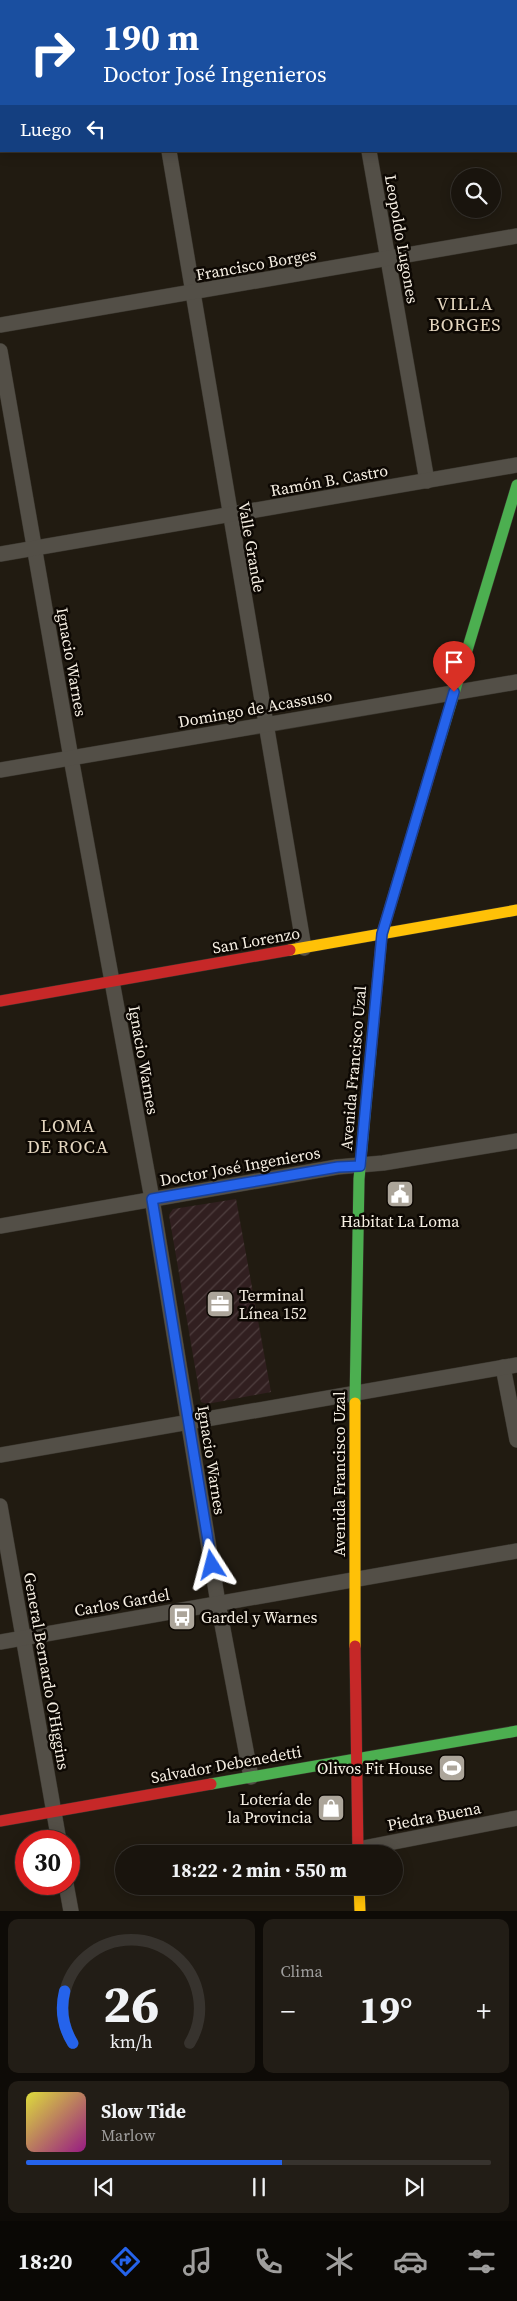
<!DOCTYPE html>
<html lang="es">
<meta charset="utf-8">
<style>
body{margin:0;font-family:"Source Serif 4",serif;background:#221d16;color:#f1f3f6;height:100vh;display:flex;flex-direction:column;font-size:19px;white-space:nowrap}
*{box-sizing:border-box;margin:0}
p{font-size:16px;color:#9f9e9d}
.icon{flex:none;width:28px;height:28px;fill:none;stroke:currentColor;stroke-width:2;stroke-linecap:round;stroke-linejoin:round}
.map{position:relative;height:1911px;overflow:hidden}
.drawer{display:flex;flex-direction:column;gap:8px;padding:8px;background:#0e0b07;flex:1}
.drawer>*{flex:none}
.hud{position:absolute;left:0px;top:0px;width:518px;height:152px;box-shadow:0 2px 12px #0003,0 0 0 1px #37332e;background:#1a4fa0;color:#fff;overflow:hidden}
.tools{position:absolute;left:451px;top:168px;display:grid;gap:10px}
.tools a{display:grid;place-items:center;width:50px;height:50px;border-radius:50%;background:#19140d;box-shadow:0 2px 12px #0003,0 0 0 1px #37332e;font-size:25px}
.speed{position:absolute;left:15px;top:1830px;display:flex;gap:10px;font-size:25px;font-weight:700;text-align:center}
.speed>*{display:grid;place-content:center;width:65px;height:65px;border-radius:50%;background:#19140d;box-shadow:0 2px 12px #0003,0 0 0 1px #37332e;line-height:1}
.speed .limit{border:8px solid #d22;background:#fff;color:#111}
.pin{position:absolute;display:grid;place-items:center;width:42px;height:42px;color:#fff;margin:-51px -21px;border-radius:50% 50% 50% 0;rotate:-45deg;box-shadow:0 0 5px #0007}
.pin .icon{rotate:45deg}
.me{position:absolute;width:55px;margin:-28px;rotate:351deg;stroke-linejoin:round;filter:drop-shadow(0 0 4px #0008)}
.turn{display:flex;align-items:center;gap:18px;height:105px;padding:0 20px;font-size:22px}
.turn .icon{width:65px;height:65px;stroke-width:2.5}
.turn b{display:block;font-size:35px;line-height:42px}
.then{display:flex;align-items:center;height:48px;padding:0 20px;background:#0003;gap:10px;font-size:19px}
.big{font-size:38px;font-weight:700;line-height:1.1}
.drawer .widget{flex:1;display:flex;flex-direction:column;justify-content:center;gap:8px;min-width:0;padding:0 18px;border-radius:10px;background:#221d16}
.drawer .dial{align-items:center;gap:0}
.dial svg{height:130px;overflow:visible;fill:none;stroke:#37332e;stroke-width:7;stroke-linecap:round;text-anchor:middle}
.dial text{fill:#f1f3f6;stroke:none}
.song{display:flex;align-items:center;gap:15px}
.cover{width:60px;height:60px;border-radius:8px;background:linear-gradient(135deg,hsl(60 70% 55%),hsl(310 70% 35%))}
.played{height:5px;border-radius:2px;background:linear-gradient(90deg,#2563eb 55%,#37332e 55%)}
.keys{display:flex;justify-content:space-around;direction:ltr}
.heat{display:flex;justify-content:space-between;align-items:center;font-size:28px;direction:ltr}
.drawer .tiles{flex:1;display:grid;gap:8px;grid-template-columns:1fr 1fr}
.widget:last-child{grid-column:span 2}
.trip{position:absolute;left:115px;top:1845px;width:288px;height:50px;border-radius:25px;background:#19140d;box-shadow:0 2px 12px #0003,0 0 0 1px #37332e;font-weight:700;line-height:50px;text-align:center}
.dock{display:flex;height:80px;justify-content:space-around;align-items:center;background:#0a0805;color:#9f9e9d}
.dock .icon{width:35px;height:35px}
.dock .active{color:#2563eb}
.dock b{font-size:22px;color:#f1f3f6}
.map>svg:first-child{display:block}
.industrial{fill:url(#industrial-furrows)}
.cemetery{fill:url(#cemetery-stones)}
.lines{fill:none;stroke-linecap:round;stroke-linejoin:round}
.street-casing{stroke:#39352d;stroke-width:16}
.fast-casing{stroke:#39352d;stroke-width:12}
.slow-casing{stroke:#39352d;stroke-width:12}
.jam-casing{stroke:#39352d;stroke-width:12}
.street{stroke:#534f47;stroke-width:15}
.fast{stroke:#4caf50;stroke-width:11}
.slow{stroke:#ffc107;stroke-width:11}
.jam{stroke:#c62828;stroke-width:11}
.route-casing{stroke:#184099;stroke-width:12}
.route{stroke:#2563eb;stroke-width:9}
.labels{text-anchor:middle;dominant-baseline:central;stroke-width:5;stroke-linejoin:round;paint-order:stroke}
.street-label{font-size:16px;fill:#f7f0e4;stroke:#0d0803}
.poi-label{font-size:16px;fill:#f7f0e4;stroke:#0d0803;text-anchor:start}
.neighbourhood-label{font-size:18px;letter-spacing:1px;fill:#e5d7c0;stroke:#0d0803}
</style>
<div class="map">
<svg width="517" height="1911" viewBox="0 0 517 1911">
<defs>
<pattern id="industrial-furrows" width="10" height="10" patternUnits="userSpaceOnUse" patternTransform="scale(1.25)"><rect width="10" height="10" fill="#311f20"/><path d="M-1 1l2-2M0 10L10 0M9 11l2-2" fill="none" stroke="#504040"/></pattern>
<pattern id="cemetery-stones" width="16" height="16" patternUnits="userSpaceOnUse" patternTransform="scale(1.25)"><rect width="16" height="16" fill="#1f2c1b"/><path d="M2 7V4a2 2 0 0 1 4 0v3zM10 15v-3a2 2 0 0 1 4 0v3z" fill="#354131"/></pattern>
</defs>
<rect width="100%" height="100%" fill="#211b11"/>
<polygon class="industrial" points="236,1199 271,1392 207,1404 201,1402 169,1215 173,1209"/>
<polygon class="cemetery" points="0,0 371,0 1,1 0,67"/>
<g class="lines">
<g class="street-casing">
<g id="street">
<polyline points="169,151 304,948"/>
<polyline points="369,151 427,481"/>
<polyline points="0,325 517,236"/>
<polyline points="0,351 71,758 152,1199 218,1603 251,1777"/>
<polyline points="0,554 517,465"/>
<polyline points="0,770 517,682"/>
<polyline points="0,1226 337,1167 383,1163 517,1141"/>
<polyline points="503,1367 517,1440"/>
<polyline points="0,1455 517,1365"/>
<polyline points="0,1506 59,1841"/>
<polyline points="0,1642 517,1551"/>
<polyline points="358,1849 517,1818"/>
<polyline points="66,1884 71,1911"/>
</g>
</g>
<g class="fast-casing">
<g id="fast">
<polyline points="0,84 1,83"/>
<polyline points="439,743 517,485"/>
<polyline points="355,1403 359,1179 371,1051"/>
<polyline points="211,1784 517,1731"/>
</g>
</g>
<g class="slow-casing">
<g id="slow">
<polyline points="290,950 517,910"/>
<polyline points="355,1403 355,1646"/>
<polyline points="359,1886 360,1911"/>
</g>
</g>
<g class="jam-casing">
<g id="jam">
<polyline points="472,1 479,0"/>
<polyline points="0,1001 290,950"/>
<polyline points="371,1051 382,934 439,743"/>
<polyline points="355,1646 358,1854"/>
<polyline points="0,1821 211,1784"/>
</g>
</g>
<use href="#street" class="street"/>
<use href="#fast" class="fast"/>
<use href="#slow" class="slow"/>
<use href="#jam" class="jam"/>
</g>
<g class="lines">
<g class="route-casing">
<polyline id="route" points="212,1565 152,1199 338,1167 360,1166 382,934 454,692"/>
</g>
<use href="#route" class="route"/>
</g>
<defs>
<g id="civic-square" transform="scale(1.4375)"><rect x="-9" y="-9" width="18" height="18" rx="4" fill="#aca59a" stroke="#0d0803"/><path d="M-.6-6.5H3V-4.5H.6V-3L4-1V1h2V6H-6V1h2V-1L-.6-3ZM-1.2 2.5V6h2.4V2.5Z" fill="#fff"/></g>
<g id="office-square" transform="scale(1.4375)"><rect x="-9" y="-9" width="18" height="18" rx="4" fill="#aca59a" stroke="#0d0803"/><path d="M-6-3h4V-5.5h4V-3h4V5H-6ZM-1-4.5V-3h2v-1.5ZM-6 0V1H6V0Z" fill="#fff"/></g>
<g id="bus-square" transform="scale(1.4375)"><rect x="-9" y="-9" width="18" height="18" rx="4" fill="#aca59a" stroke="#0d0803"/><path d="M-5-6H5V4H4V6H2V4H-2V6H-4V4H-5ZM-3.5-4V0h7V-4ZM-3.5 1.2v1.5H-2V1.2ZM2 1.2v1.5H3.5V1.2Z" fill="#fff"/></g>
<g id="stadium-square" transform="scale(1.4375)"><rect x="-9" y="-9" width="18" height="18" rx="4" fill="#aca59a" stroke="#0d0803"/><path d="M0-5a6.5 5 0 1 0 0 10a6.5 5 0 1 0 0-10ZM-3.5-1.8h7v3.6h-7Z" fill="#fff"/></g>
<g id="shop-square" transform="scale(1.4375)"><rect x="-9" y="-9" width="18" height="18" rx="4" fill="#aca59a" stroke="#0d0803"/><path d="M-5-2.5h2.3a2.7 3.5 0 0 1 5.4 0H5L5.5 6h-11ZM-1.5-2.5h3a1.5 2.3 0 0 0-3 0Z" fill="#fff"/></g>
</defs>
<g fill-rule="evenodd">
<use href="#civic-square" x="400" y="1194"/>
<use href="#office-square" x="220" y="1304"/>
<use href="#bus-square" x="182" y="1617"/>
<use href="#stadium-square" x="452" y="1768"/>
<use href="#shop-square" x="331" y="1808"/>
</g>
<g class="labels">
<g class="street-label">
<text transform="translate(402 239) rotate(80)">Leopoldo Lugones</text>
<text transform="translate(256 264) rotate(-10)">Francisco Borges</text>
<text transform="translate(329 480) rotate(-10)">Ramón B. Castro</text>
<text transform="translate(252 547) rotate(80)">Valle Grande</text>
<text transform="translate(72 662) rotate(80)">Ignacio Warnes</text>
<text transform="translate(255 708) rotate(-10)">Domingo de Acassuso</text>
<text transform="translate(256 940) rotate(-10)">San Lorenzo</text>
<text transform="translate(144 1060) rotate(80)">Ignacio Warnes</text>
<text transform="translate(353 1068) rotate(-85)">Avenida Francisco Uzal</text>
<text transform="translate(240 1166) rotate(-10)">Doctor José Ingenieros</text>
<text transform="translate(212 1460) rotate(81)">Ignacio Warnes</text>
<text transform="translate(339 1474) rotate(-90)">Avenida Francisco Uzal</text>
<text transform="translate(122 1602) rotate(-10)">Carlos Gardel</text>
<text transform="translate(47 1671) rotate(80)">General Bernardo O'Higgins</text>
<text transform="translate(226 1764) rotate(-10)">Salvador Debenedetti</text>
<text transform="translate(434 1816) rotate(-11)">Piedra Buena</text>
</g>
<g class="poi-label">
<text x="400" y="1221" text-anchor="middle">Habitat La Loma</text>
<text x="239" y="1295">Terminal<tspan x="239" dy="18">Línea 152</tspan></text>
<text x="201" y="1617">Gardel y Warnes</text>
<text x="433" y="1768" text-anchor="end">Olivos Fit House</text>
<text x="312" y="1799" text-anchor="end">Lotería de<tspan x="312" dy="18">la Provincia</tspan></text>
</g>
<g class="neighbourhood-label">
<text x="465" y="303">VILLA<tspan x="465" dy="21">BORGES</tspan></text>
<text x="68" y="1125">LOMA<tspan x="68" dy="21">DE ROCA</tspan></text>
</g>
</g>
</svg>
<div class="tools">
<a><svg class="icon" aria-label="search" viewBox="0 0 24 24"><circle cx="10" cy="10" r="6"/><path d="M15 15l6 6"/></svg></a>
</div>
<div class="speed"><div class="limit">30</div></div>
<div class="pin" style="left:454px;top:692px;background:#d93025"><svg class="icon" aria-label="arrive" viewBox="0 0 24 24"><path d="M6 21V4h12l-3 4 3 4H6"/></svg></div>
<svg class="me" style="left:212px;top:1565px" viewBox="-20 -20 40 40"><path d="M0-17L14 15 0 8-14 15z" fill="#2563eb" stroke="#fff" stroke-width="4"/></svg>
<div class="trip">18:22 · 2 min · 550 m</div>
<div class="hud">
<div class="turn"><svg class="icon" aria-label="right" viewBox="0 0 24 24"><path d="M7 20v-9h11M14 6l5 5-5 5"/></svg><div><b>190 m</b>Doctor José Ingenieros</div></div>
<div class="then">Luego<svg class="icon" aria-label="left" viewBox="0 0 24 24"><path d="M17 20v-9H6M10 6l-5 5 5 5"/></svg></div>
</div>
</div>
<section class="drawer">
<div class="tiles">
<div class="widget dial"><svg viewBox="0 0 100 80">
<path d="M14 69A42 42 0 1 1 86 69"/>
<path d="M14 69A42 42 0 0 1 9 37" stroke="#2563eb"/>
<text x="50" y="56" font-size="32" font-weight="700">26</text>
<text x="50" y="72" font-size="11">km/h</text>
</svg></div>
<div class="widget"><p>Clima</p>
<div class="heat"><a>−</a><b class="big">19°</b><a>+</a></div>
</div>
<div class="widget">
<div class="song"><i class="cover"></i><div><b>Slow Tide</b><p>Marlow</p></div></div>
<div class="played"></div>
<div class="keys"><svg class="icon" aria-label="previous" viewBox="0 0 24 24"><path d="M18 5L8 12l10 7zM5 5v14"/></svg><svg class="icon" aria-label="pause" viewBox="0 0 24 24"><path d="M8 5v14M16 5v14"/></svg><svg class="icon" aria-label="next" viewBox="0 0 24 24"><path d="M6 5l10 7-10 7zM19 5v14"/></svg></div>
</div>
</div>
</section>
<nav class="dock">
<b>18:20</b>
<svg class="icon active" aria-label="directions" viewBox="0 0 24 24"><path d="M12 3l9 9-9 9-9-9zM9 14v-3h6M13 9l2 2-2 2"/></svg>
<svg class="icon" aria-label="music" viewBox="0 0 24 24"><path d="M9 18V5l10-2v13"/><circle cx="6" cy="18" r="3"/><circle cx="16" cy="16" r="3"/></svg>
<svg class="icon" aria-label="phone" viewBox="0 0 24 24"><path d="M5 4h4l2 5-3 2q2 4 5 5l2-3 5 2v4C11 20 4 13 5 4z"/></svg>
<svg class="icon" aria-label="climate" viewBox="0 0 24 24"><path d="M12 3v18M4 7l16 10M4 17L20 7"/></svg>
<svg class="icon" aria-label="car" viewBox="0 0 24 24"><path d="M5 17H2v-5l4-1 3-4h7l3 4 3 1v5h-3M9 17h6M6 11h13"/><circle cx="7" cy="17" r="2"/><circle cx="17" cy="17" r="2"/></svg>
<svg class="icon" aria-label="filters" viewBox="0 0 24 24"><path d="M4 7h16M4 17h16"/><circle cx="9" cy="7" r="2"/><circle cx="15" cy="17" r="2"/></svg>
</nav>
